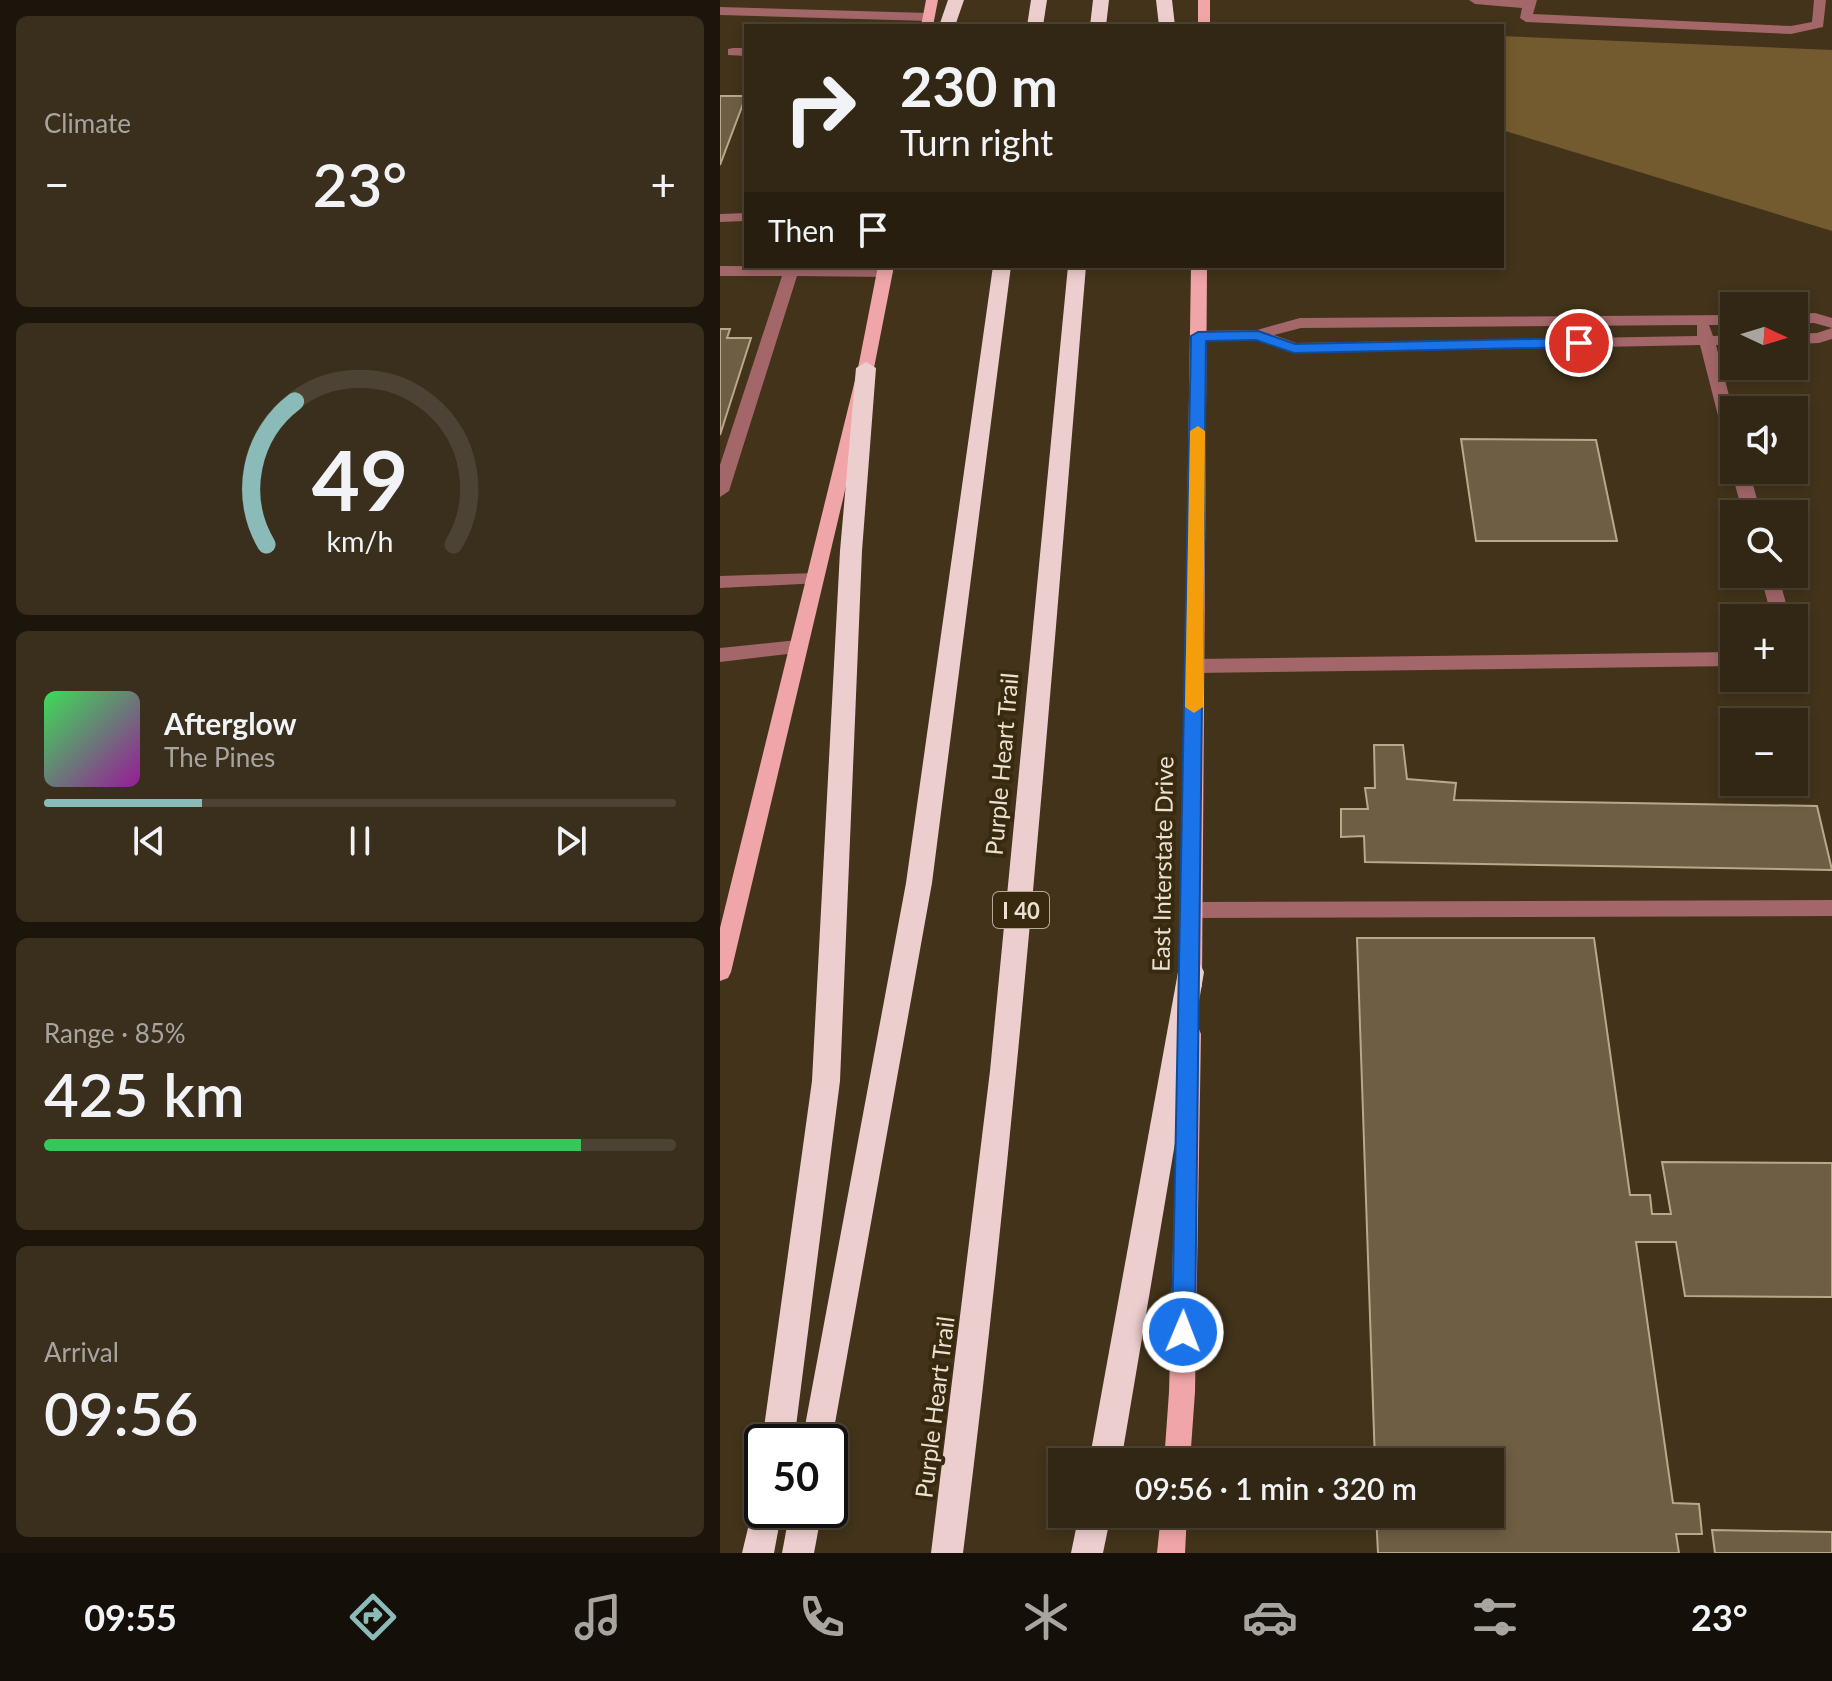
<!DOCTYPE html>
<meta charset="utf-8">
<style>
body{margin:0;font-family:Lato,sans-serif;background:#3a2e1d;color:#f1f3f6;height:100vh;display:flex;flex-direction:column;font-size:30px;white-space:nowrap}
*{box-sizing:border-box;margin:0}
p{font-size:26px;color:#a8a5a0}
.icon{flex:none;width:44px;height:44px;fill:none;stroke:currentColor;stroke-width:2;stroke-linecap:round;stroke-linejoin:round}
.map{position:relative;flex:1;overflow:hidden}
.drawer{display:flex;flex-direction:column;gap:16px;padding:16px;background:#1c150b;width:720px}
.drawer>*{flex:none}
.top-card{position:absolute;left:24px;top:24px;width:760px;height:244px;border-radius:0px;box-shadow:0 4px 12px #0003,0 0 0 2px #4d4334;background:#322614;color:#f1f3f6;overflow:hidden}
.needle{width:52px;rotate:94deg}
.fabs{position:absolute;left:1000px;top:292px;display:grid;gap:16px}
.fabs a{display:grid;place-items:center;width:88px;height:88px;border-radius:0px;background:#322614;box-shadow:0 4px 12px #0003,0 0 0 2px #4d4334;font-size:40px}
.speed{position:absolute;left:24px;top:1424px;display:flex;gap:16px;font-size:40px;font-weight:700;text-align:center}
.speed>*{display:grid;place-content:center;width:104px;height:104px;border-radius:50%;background:#322614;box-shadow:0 4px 12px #0003,0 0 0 2px #4d4334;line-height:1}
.speed .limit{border:4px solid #111;border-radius:12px;background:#fff;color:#111}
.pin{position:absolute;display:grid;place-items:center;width:68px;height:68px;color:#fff;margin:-34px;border:4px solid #fff;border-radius:50%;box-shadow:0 2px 8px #0007}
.me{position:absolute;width:88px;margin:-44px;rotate:1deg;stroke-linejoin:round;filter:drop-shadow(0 0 6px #0008)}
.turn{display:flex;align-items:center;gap:28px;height:168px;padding:0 24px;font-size:36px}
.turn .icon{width:104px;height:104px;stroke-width:2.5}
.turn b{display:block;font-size:56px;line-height:68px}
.then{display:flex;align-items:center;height:76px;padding:0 24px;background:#0003;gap:16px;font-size:30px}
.big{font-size:60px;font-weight:600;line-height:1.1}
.drawer .widget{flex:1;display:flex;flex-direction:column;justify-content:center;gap:12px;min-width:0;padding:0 28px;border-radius:12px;background:#3a2e1d}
.drawer .dial{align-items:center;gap:0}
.dial svg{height:208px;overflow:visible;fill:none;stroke:#4d4334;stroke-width:7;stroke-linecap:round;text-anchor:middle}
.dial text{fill:#f1f3f6;stroke:none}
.song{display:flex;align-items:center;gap:24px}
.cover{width:96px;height:96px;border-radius:12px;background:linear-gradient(135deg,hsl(130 70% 55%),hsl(300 70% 35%))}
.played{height:8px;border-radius:4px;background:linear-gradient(90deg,#8bbbb9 25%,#4d4334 25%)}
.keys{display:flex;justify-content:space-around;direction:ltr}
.heat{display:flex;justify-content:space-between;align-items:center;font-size:44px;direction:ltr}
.charge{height:12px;border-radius:6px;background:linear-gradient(90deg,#34c759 85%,#4d4334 0)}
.trip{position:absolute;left:328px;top:1448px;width:456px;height:80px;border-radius:0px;background:#322614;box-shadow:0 4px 12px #0003,0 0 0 2px #4d4334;font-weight:600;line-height:80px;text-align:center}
.tab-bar{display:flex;height:128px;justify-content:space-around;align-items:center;background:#140f08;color:#a8a5a0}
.tab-bar .icon{width:56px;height:56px}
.tab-bar .current{color:#8bbbb9}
.tab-bar b{font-size:36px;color:#f1f3f6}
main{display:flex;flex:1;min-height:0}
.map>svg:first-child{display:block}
.green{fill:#745b2f}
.building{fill:#6e5e43;stroke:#baa88b;stroke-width:2}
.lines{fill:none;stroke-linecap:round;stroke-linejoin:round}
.minor{fill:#a36669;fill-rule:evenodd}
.major{fill:#f0a5a8;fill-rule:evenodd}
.highway{fill:#edcece;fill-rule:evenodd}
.route{fill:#1a73e8;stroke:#114b97;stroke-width:2}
.slow{fill:#f59e0b}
.labels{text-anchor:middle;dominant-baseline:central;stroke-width:8;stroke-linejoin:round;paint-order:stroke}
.shield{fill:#38290f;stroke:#b5aa98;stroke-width:2}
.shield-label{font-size:22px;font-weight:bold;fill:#eae1d2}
.street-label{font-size:24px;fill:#eae1d2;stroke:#38290f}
</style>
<main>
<section class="drawer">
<div class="widget"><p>Climate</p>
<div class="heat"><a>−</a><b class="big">23°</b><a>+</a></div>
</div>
<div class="widget dial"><svg viewBox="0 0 100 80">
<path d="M14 69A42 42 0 1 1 86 69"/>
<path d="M14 69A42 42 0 0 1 25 14" stroke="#8bbbb9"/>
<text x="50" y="56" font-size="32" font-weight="700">49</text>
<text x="50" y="72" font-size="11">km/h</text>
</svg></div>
<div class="widget">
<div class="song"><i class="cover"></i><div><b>Afterglow</b><p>The Pines</p></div></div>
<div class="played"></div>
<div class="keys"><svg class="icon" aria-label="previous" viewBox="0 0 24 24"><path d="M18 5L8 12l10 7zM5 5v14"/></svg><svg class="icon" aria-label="pause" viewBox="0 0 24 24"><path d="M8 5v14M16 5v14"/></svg><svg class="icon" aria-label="next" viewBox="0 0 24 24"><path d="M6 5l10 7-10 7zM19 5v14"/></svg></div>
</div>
<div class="widget"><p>Range · 85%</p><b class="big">425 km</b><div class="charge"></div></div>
<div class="widget"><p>Arrival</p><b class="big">09:56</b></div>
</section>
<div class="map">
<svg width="1112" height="1553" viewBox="0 0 1112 1553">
<rect width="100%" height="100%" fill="#42331a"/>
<polygon class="green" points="782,36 1112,50 1112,231 782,130"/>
<g class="building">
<polygon points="0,96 26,96 0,165"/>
<polygon points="0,329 10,329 7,338 31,338 0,435"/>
<polygon points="741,439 876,440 897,541 756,541"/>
<polygon points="654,745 683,745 687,779 736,783 734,800 1097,806 1112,870 645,862 644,836 621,837 621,809 648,809 645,788 655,788"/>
<polygon points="637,938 874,938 910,1195 930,1195 932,1214 951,1214 942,1162 1112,1163 1112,1297 965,1296 956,1242 916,1242 953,1503 979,1504 982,1534 956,1534 959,1553 658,1553 656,1514 770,1514 770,1462 655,1462"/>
<polygon points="992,1530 1112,1532 1112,1553 995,1553"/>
</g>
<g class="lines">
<g class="minor">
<polygon points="749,0 817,0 813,14 1071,26 1092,22 1094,0 1106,0 1103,27 1071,34 806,22 800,18 802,8 755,4"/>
<polygon points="0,7 208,13 214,17 208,21 0,15"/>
<polygon points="13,48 26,48 26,56 8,55 8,49"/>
<polygon points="26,213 26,221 0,222 0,214"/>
<polygon points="0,266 165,267 173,272 165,277 77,276 9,491 0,497 0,465 62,276 0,276"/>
<polygon points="1095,313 1112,318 1112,328 1094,323 1074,324 1074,314"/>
<path d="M1014,315V325H989L993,336L1014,335V345H996L1014,415V452L1006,447L980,345L574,353L536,340L478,341L470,336L478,331L537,330L580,318ZM977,325V336L576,343L554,335L581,328Z"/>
<polygon points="1112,328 1112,339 1099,343 1074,344 1074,334 1097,333"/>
<polygon points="1014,466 1014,470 1029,470 1041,514 1023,514 1011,470"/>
<polygon points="95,573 104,579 101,583 0,588 0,576"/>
<polygon points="1040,574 1058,574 1070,618 1052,618"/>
<polygon points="78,640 87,647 85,652 0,662 0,648"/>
<polygon points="1014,652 1014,666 475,673 466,666 475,659"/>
<polygon points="1112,900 1112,916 471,918 463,916 460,910 463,904 471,902"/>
</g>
<g class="major">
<polygon points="206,0 218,0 213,26 201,26"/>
<rect x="478" y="0" width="12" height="26"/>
<polygon points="158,266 174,266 154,368 11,972 8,978 0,981 0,928 138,368"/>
<polygon points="471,266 487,266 482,986 479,992 471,995 463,992 460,986"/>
<polygon points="470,1025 478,1027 481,1034 475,1392 470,1462 444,1462 449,1392 459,1034 462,1027"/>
<polygon points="441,1514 467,1514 465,1553 437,1553"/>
</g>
<g class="highway">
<polygon points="228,0 244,0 235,26 219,26"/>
<polygon points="311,0 327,0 323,26 307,26"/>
<polygon points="373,0 389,0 386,26 370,26"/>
<polygon points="436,0 452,0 455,26 439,26"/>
<polygon points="273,266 291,266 212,883 110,1451 110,1442 82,1442 186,883"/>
<path d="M348,266H366C330,696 297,1125 243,1553H211L270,1071Z"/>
<polygon points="146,362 156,368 142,551 120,1081 74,1442 42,1442 92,1081 120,551 136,368"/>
<polygon points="471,961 480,964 484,972 401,1462 369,1462 458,972 462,964"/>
<polygon points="42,1495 42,1510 62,1510 54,1553 22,1553 35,1499"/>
<polygon points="70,1510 102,1510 94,1553 62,1553"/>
<polygon points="359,1514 391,1514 383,1553 351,1553"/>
</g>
</g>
<polygon class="route" points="538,331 575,344 859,338 867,343 859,347 574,353 536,340 486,341 475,1332 472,1340 463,1343 455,1340 452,1332 471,336 478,332"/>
<polygon class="slow" points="478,426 485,431 483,707 474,713 465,707 470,431"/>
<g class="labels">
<rect class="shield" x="273" y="892" width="56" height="36" rx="6"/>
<g class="shield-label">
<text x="301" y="910">I 40</text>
</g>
<g class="street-label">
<text transform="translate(281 764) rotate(-85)">Purple Heart Trail</text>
<text transform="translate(442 864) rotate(-89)">East Interstate Drive</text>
<text transform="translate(214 1407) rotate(-83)">Purple Heart Trail</text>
</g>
</g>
</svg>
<div class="fabs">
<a><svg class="needle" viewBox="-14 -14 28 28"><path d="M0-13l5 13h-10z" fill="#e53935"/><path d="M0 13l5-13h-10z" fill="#a8a5a0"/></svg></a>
<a><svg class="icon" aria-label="sound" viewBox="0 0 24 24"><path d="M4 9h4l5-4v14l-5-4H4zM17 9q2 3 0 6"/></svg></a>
<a><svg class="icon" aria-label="search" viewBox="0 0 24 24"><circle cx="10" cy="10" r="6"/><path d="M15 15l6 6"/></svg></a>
<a>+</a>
<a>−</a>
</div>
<div class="speed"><div class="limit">50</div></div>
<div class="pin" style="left:859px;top:343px;background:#d93025"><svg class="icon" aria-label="arrive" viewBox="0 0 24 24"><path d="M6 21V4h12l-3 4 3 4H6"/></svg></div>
<svg class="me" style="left:463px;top:1332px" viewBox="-20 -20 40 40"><circle r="17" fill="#1a73e8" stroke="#fff" stroke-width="3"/><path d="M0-11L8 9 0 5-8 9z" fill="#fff"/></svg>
<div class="trip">09:56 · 1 min · 320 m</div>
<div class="top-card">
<div class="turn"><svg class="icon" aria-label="right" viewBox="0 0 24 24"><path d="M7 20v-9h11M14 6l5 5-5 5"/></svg><div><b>230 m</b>Turn right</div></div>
<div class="then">Then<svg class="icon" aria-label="arrive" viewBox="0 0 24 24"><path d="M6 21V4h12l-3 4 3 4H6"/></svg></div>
</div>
</div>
</main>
<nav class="tab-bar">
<b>09:55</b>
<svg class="icon current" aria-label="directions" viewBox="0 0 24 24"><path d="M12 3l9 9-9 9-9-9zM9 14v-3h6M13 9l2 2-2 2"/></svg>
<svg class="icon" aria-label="music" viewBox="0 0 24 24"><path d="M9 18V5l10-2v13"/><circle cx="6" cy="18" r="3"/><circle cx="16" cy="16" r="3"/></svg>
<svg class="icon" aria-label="phone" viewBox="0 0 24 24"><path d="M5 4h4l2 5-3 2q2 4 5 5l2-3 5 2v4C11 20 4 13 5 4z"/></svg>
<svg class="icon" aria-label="climate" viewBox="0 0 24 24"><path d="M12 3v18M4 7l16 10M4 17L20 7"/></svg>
<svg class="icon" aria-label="car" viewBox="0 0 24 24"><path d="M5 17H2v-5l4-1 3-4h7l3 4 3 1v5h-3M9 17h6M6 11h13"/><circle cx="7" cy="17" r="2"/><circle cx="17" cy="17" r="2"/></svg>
<svg class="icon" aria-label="filters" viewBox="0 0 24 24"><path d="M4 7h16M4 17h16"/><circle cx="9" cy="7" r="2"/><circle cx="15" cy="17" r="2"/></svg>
<b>23°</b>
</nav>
